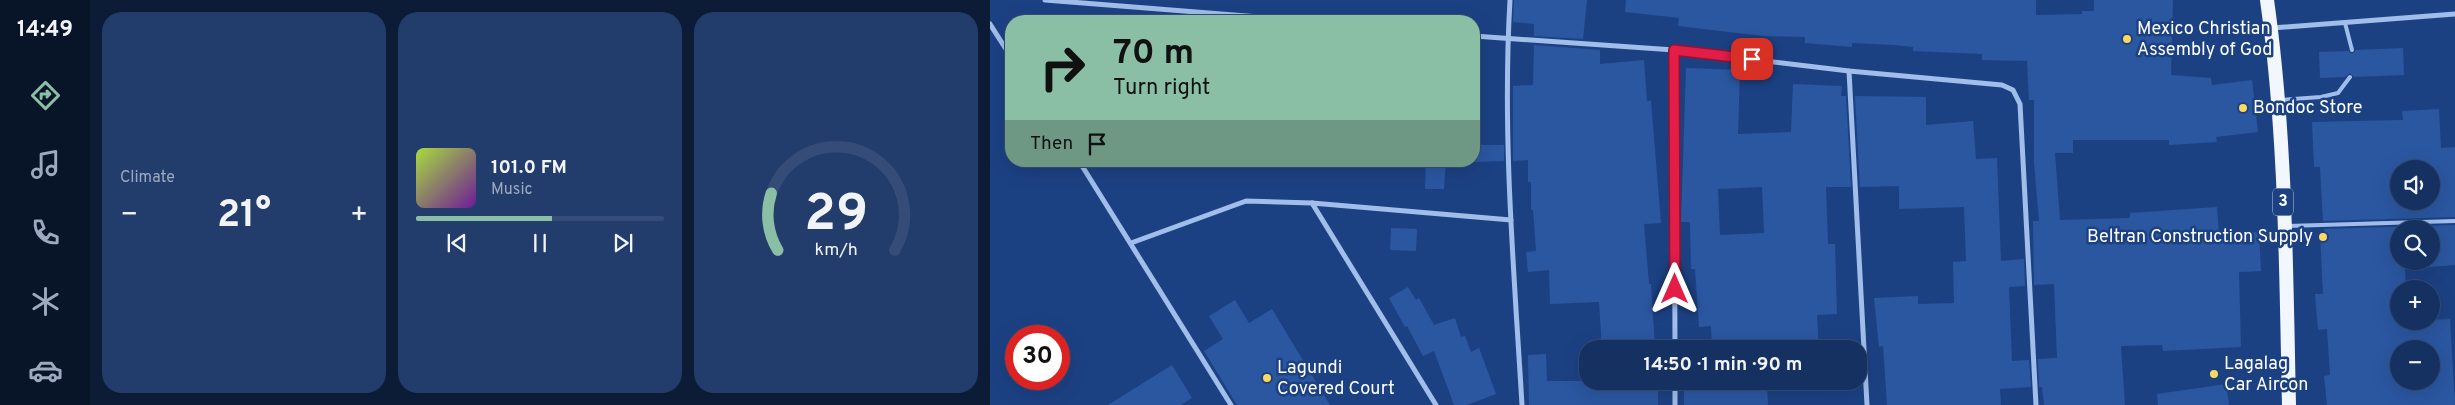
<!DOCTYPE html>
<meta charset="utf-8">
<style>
body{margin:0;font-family:Overpass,sans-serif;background:#223d6b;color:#f1f3f6;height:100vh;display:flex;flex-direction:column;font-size:19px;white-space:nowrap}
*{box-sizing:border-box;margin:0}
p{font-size:16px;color:#9da9be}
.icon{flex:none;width:28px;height:28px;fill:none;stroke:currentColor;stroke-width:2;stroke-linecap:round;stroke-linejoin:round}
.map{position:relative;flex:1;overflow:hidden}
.side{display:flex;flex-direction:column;gap:12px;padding:12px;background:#0c1b36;width:900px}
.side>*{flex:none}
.banner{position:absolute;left:15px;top:15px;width:475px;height:152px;border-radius:20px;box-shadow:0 5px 20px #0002,0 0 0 1px #344c77;background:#8abfa5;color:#111;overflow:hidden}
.tools{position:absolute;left:1400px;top:160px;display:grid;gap:10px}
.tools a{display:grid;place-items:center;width:50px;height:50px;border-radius:50%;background:#153162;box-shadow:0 5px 20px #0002,0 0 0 1px #344c77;font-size:25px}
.speed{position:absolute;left:15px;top:325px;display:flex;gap:10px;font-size:25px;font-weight:700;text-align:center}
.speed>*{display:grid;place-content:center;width:65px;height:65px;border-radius:50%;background:#153162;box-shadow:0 5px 20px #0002,0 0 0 1px #344c77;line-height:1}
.speed .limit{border:8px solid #d22;background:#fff;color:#111}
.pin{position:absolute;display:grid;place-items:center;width:42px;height:42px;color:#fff;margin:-21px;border-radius:10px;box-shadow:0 2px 8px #0006}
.me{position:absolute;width:55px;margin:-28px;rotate:0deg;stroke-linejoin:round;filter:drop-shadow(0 0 4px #0008)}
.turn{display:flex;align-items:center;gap:18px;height:105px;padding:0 25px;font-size:22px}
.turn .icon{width:65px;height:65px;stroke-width:2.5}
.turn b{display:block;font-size:35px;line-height:42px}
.then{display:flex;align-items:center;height:48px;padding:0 25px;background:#0003;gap:10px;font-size:19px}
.big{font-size:38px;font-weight:700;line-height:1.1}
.side .widget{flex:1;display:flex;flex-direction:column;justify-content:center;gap:8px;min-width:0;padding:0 18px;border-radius:20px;background:#223d6b}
.side .dial{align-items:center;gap:0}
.dial svg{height:130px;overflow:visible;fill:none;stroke:#344c77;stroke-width:7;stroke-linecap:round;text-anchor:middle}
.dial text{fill:#f1f3f6;stroke:none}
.song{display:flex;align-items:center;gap:15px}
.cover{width:60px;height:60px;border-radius:8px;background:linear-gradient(135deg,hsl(80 70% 55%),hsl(280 70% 35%))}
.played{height:5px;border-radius:2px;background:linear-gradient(90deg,#8abfa5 55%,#344c77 55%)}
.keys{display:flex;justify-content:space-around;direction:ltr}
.heat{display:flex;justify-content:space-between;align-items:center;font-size:28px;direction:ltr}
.side .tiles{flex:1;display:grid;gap:12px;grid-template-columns:repeat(3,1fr)}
.trip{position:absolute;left:589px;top:340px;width:288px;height:50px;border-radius:20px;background:#153162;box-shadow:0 5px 20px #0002,0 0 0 1px #344c77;font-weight:700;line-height:50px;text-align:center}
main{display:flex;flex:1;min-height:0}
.tabs{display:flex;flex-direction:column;width:90px;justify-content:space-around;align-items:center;background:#081427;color:#9da9be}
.tabs .icon{width:35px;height:35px}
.tabs .on{color:#8abfa5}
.tabs b{font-size:22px;color:#f1f3f6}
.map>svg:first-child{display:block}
.building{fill:#2b57a1;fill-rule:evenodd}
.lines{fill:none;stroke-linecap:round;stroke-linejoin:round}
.service{stroke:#a1bdea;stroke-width:4}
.minor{stroke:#a1bdea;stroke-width:5}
.trunk{stroke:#f2f6fe;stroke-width:14}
.route-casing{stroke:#92132f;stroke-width:12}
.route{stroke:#e11d48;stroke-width:9}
.poi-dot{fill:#fbd95e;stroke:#1c4183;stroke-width:2}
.labels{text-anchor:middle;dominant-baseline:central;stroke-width:5;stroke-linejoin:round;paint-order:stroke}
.shield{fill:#1c4183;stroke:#bbc6da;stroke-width:1}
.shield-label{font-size:16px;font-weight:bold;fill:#fff}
.poi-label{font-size:18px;fill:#fff;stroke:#1c4183;text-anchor:start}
</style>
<main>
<nav class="tabs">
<b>14:49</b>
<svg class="icon on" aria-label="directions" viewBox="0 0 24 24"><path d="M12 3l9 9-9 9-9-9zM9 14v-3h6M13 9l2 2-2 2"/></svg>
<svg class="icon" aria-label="music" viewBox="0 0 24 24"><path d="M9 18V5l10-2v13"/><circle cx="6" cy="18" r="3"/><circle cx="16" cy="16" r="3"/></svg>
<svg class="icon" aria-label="phone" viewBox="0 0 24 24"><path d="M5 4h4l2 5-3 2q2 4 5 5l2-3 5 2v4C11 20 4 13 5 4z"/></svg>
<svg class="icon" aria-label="climate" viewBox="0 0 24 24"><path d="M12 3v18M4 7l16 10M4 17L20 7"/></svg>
<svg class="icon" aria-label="car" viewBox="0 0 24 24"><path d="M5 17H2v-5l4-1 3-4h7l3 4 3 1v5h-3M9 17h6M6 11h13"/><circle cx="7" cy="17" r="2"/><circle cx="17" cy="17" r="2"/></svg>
</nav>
<section class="side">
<div class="tiles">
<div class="widget"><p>Climate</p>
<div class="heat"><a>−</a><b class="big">21°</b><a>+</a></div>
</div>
<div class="widget">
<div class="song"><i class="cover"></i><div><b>101.0 FM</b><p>Music</p></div></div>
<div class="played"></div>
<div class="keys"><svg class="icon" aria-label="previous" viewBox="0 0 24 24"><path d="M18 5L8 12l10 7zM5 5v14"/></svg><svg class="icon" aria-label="pause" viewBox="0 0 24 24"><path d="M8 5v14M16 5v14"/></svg><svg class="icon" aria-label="next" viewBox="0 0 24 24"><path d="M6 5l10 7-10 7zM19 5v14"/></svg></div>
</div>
<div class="widget dial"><svg viewBox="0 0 100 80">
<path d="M14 69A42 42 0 1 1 86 69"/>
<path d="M14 69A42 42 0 0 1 10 34" stroke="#8abfa5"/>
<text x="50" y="56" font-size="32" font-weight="700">29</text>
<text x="50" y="72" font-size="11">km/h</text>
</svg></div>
</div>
</section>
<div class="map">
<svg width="1465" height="405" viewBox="0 0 1465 405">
<rect width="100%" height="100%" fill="#1c4183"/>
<g class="building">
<polygon points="524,0 597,0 593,39 544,36 544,24 523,22"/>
<polygon points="636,0 1046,0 1046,15 1092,14 1092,11 1104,11 1104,0 1183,0 1181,75 1221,78 1222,85 1262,80 1268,132 1226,137 1227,142 1179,145 1179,140 1083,140 1083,153 1065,153 1070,220 1140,218 1140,213 1227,207 1229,234 1269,232 1271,271 1249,272 1251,347 1173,351 1172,345 1131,346 1135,405 1054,405 1052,387 1049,387 1048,359 1067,358 1064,284 1044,285 1043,221 1049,221 1044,163 1044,100 1039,100 1037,61 992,60 992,54 923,51 923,47 904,45 862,43 862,47 815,43 815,37 773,36 688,26 689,18 635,12"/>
<polygon points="544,45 610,50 610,64 654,60 657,101 661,101 671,223 654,224 659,284 661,284 665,348 612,349 609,302 560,304 559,270 538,272 536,252 546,251 543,210 541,210 541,182 538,182 538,160 523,161 523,86 543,85"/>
<polygon points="1413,48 1414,75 1364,77 1360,73 1355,77 1330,78 1329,52 1358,51 1362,54 1366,50"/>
<path d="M696,68L750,70L748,134L801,132L803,84L852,86L851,96H856L861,187H836L838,244H845L847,314L827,315L829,349H722L721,326L709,327L705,269H701L700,222H691ZM772,187L774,233L730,235L728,189Z"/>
<polygon points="865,96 936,97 936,125 983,121 986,159 1007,158 1011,261 1034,259 1035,286 1019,287 1022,361 1039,360 1041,387 1010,389 1011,405 897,405 893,346 889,347 884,298 928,296 928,304 964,303 963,262 976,261 974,207 909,209 909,186 870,187"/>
<path d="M1449,109L1451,148L1465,147V217L1333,221L1330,167H1324L1322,122L1413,120L1412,111ZM1409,169H1441V201H1409Z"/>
<polygon points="484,145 514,145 514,161 484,162"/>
<polygon points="436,161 456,161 454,189 435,189"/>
<path d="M1465,225V265L1415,269L1416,289H1409V321L1460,319L1465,405H1337L1334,376L1340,375L1337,329L1328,330L1325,294H1333L1330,233H1334V229ZM1409,229H1441V261H1409ZM1409,349H1441V381H1409Z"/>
<polygon points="401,228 427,229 426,251 400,250"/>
<polygon points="418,287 426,300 429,298 444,325 465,318 471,337 475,336 481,352 489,348 506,394 477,405 464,405 444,351 433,356 417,326 415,327 399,298"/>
<polygon points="245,300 259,323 282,309 340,405 247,405 214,351 233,339 219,316"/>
<polygon points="556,354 557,381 668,381 668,405 539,405 538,355"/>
<polygon points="182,365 202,398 191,405 118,405"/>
<polygon points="1236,384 1239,405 1168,405 1167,394"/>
<polygon points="777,386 778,405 694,405 694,390"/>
</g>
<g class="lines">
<g class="service">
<polyline points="1355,23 1362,50"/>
<polyline points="1290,100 1331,97 1348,93 1360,77"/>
<polyline points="1297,226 1465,221"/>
</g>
<g class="minor">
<polyline points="55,0 321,21"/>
<path d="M520,0C512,135 524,270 532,405"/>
<polyline points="0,24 21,57"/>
<polyline points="1282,28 1465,14"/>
<polyline points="484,36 684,50 859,71 1012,85 1023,90 1030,104 1046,405"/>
<polyline points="684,50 685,349"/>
<polyline points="859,71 877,405"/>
<polyline points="89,161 241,405"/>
<polyline points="322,203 446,405"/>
<polyline points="141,243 256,201 322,203 521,220"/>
<polyline points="685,381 685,405"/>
</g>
<path class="trunk" d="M1277,0C1296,134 1296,270 1299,405"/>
</g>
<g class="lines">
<g class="route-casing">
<polyline id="route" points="685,289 684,50 762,59"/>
</g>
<use href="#route" class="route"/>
</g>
<g class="poi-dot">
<circle cx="1137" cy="39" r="5"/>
<circle cx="1253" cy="108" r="5"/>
<circle cx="1333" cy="237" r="5"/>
<circle cx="1224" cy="374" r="5"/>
<circle cx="277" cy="378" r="5"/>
</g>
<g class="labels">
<rect class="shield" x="1283" y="188.5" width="20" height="27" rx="4"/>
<g class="shield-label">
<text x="1293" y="202">3</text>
</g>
<g class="poi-label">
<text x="1147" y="29">Mexico Christian<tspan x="1147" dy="21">Assembly of God</tspan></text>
<text x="1263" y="108">Bondoc Store</text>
<text x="1323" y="237" text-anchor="end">Beltran Construction Supply</text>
<text x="1234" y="364">Lagalag<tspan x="1234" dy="21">Car Aircon</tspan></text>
<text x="287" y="368">Lagundi<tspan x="287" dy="21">Covered Court</tspan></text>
</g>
</g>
</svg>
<div class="tools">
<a><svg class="icon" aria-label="sound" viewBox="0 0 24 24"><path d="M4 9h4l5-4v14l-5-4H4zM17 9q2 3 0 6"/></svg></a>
<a><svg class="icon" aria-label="search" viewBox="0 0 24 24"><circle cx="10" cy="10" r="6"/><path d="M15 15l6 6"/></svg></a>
<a>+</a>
<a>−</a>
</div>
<div class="speed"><div class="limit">30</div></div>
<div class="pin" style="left:762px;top:59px;background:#d93025"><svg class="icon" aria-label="arrive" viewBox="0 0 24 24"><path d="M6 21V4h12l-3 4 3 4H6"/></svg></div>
<svg class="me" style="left:685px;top:289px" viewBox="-20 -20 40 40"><path d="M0-17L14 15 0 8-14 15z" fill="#e11d48" stroke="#fff" stroke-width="4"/></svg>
<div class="trip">14:50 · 1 min · 90 m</div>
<div class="banner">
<div class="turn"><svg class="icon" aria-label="right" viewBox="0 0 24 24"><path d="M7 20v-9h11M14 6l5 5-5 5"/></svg><div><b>70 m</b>Turn right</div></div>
<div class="then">Then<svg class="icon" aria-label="arrive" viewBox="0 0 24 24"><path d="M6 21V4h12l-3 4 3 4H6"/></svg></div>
</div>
</div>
</main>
